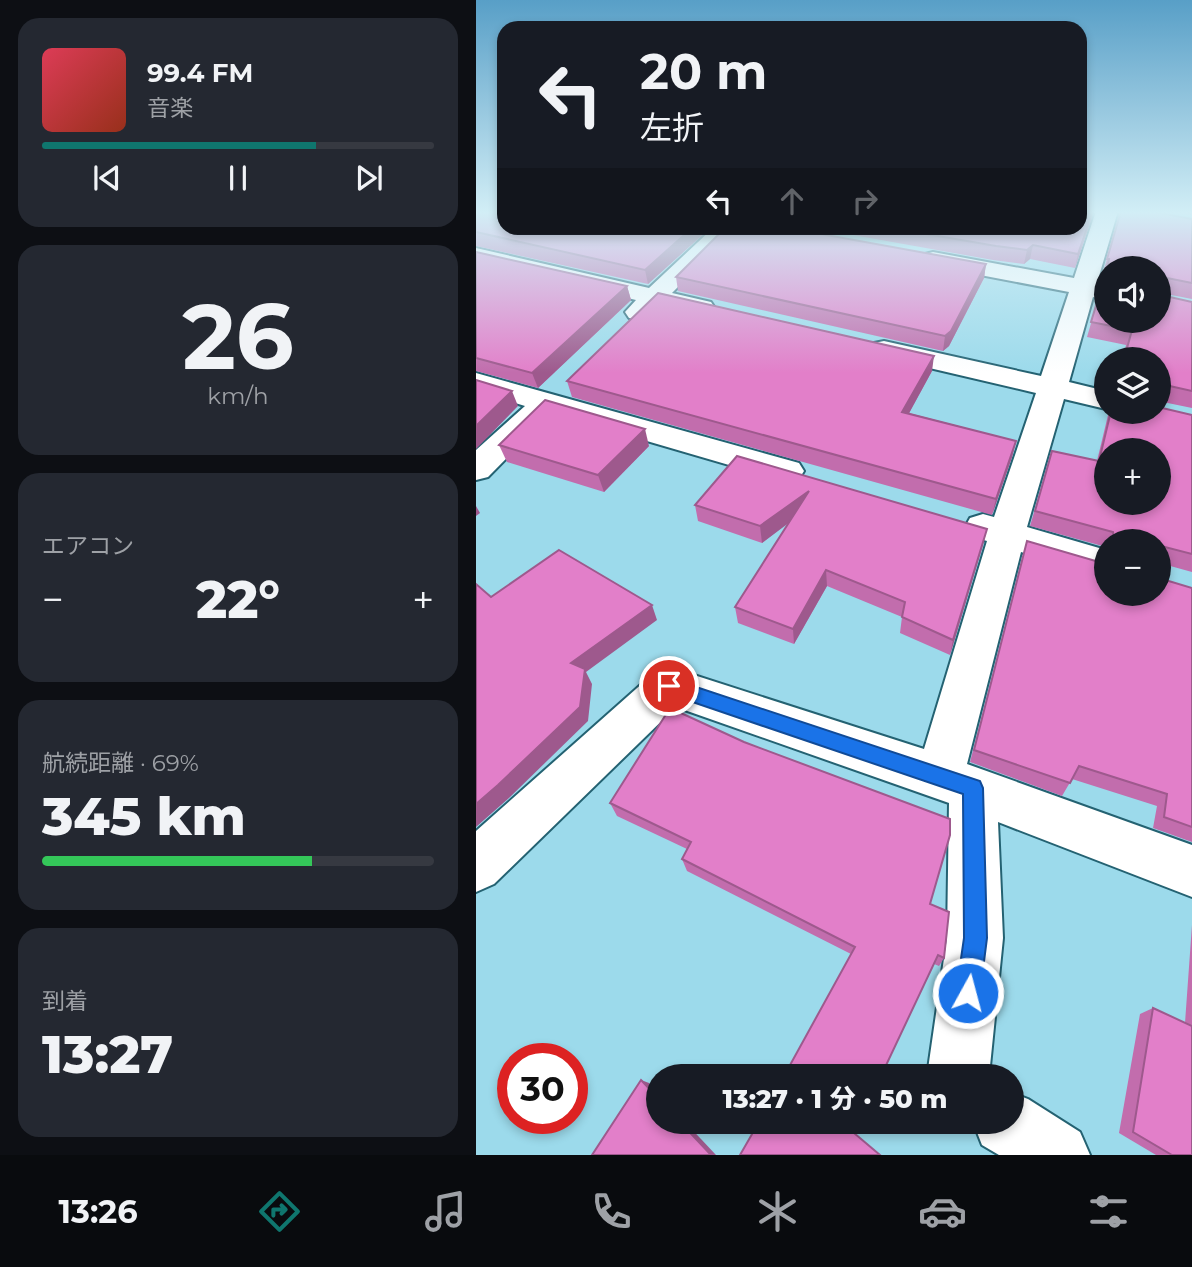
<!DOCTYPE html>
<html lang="ja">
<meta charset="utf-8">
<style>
body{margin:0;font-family:Montserrat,"Noto Sans JP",sans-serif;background:#242831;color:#f1f3f6;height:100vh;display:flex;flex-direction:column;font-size:26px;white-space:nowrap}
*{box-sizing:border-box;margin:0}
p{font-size:23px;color:#9ea1a6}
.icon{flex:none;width:38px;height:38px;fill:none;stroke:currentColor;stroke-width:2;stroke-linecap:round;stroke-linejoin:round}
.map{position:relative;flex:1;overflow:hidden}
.panel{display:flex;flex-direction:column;gap:18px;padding:18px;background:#0d0f14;width:476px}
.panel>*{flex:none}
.top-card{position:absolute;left:21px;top:21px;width:590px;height:214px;border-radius:21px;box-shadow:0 4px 10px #0003;background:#171b24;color:#f1f3f6;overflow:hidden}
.controls{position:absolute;left:618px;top:256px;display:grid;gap:14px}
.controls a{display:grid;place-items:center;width:77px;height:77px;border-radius:50%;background:#171b24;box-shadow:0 4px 10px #0003;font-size:35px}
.speed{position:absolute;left:21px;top:1043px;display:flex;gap:14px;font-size:35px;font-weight:700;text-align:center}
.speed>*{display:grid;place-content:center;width:91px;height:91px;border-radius:50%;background:#171b24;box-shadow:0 4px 10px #0003;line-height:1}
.speed .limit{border:10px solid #d22;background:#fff;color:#111}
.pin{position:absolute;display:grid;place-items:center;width:60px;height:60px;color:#fff;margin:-30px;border:4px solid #fff;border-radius:50%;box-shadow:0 2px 7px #0007}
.me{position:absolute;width:77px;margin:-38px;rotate:7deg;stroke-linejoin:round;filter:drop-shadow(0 0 5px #0008)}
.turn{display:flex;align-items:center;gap:24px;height:147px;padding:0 28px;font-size:32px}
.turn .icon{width:91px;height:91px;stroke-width:2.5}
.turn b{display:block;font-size:49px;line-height:60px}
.lanes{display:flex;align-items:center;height:66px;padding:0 28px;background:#0003;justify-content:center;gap:35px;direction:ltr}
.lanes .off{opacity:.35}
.big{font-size:52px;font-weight:800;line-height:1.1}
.panel .widget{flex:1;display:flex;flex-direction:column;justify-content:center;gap:10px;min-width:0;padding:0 24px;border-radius:21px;background:#242831}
.panel .dial{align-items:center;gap:0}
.dial b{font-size:91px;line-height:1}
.song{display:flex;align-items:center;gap:21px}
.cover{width:84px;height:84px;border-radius:10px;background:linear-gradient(135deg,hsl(350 70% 55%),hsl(10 70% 35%))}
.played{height:7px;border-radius:4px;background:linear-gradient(90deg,#0f766e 70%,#363941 70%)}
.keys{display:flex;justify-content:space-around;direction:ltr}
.heat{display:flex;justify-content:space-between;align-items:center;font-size:38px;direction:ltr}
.charge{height:10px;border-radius:5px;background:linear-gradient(90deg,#34c759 69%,#363941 0)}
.trip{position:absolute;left:170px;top:1064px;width:378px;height:70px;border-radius:35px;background:#171b24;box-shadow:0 4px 10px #0003;font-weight:800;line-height:70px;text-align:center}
.dock{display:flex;height:112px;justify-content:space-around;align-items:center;background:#090b0e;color:#9ea1a6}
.dock .icon{width:49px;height:49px}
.dock .current{color:#0f766e}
.dock b{font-size:32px;color:#f1f3f6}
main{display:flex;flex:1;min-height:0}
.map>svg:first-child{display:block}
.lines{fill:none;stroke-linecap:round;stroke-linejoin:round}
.street-casing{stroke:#246272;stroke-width:4}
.street{fill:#fff;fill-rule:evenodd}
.wall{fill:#c26dad}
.shaded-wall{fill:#9e598d}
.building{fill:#e27fc9;stroke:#9e598d;stroke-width:2;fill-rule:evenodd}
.route{fill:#1a73e8;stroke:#114b97;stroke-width:2}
</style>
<main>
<section class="panel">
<div class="widget">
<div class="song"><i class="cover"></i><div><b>99.4 FM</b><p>音楽</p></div></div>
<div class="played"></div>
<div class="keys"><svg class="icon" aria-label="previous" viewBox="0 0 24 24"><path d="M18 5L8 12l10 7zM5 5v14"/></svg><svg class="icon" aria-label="pause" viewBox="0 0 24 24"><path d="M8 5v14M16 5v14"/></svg><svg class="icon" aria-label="next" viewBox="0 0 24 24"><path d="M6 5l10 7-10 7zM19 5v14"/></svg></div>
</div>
<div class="widget dial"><b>26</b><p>km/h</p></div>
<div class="widget"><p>エアコン</p>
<div class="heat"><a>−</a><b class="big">22°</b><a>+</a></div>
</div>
<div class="widget"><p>航続距離 · 69%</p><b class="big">345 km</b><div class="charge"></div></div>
<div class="widget"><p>到着</p><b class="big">13:27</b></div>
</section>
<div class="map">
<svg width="716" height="1155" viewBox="0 0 716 1155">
<rect width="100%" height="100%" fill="#9cdaeb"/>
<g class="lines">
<g class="street-casing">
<g id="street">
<polygon points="620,211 642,211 621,283 630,284 630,300 617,297 593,382 630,391 630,409 588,399 551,527 630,550 630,578 545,552 491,764 716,845 716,897 522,822 527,938 513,1076 451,1076 471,938 473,803 200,707 18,884 0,892 0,831 178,673 193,667 448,749 511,541 494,536 489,527 494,518 507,514 518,517 560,393 398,355 394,349 398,343 408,341 565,376 593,292 457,266 449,264 445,259 449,254 457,252 598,278"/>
<path d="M237,228H260L196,293L235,302L239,308L235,314L226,316L183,306C173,316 168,321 153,318L149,312L160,300L0,262V248L173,288Z"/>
<polygon points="0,373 323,463 328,471 323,479 311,482 75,413 12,477 0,480 0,450 49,406 0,391"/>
<polygon points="536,1093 552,1099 604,1132 614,1155 523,1155 506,1145 497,1122 536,1122"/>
</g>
</g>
<use href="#street" class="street"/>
</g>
<g class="wall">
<polygon points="0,211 234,228 172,284 0,246"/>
<polygon points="618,211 599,268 554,259 548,264 517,260 338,228 604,228"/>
<polygon points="644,211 716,219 716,299 685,293 685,295 716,302 716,408 682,401 682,359 647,359 650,345 611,337 626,286 630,320 682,268 630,268 630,283 627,281 629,274 627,273"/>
<polygon points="697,211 716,211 716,215"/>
<polygon points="0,252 151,286 155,300 62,388 0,371"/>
<polygon points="510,264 508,278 473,346 467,351 202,291 200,277"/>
<polygon points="456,371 433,413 540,441 536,457 516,515 96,397 91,381"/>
<polygon points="633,411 682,411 716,415 716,572 687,564 686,579 716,588 716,842 677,828 681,806 596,779 586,796 494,762 551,541 630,593 682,541 630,541 630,547 554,526 576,451 621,461"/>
<polygon points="23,445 173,446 128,492 31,462"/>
<polygon points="219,505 511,529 474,655 424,633 426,617 351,586 318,644 262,623 259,607 313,522 286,543 222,521"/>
<polygon points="134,803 454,904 468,958 463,966 458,964 375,954 211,871 206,859 211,849 141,816"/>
<polygon points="716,925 716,1155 680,1155 643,1133 664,1014 677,1008 709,1023"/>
</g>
<g class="shaded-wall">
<polygon points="617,211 618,211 599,268 602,254"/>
<polygon points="216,228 234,228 172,284 169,270"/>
<polygon points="557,245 554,259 548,264 551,250"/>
<polygon points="510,264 508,278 473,346 467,351 469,336"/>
<polygon points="151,286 155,300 62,388 56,373"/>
<polygon points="458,356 456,371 425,428 426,412"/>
<polygon points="36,391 42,406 0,449 0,426"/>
<polygon points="169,429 173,446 128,492 122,475"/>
<polygon points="540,441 536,457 516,515 520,499"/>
<polygon points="333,491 334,507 286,543 284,526"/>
<polygon points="0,506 4,513 0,516"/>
<polygon points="511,529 507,545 474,655 477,640"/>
<polygon points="350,570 351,586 318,644 317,629"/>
<polygon points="176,605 181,620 110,672 116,684 112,721 33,798 0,827 0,804 95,663"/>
<polygon points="165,1080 173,1083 182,1093 182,1098"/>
<polygon points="204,1122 209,1122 240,1155 235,1155"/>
</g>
<g class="building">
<polygon points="0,211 28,211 28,228 216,228 169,270 0,232"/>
<polygon points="604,211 617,211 602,254 557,245 551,250 520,246 415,228 604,228"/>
<polygon points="645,211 674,211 716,219 716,283 686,277 685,295 716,302 716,391 689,385 686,393 682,393 682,359 648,359 656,330 615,322 626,286 630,287 630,320 682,320 682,268 634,268 631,267 633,259 631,259"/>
<polygon points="249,228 312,228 510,264 475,331 469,336 200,277"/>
<polygon points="0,252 151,286 56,373 0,358"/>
<polygon points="182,293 458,356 426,412 540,441 520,499 91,381"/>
<polygon points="0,380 36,391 0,426"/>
<polygon points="69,400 169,429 122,475 23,445"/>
<path d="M682,407L716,415V554L689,547L686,579L716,588V827L688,817L691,794L603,766L594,783L498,750L551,541L630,564V593H682V541H638L637,532L559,511L576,451L623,461L635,411H682ZM630,450H682V502H630Z"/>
<polygon points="261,456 511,529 477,640 426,617 429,602 350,570 317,629 259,607 333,491 284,526 219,505"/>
<polygon points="83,550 176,605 95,663 109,669 104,707 22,785 0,804 0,584 15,597"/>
<polygon points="194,708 268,742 474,819 474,835 454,904 473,912 468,958 462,955 405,1076 308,1076 379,947 206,859 215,842 134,803"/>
<polygon points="677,1008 716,1026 716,1155 696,1155 657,1132"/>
<polygon points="165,1080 182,1098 182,1122 204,1122 235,1155 116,1155"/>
<polygon points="283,1122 384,1122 378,1133 404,1155 264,1155"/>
</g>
<linearGradient id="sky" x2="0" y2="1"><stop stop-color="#589fc7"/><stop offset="0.57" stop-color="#d2eef6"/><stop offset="1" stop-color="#d2eef6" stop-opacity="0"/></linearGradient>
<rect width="716" height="373" fill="url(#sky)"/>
<polygon class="route" points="193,678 504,781 507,788 511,938 504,993 501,1002 492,1005 484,1002 480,993 488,938 487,794 187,692 184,686 187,680"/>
</svg>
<div class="controls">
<a><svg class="icon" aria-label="sound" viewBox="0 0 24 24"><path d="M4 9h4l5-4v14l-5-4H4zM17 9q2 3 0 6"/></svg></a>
<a><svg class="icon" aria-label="layers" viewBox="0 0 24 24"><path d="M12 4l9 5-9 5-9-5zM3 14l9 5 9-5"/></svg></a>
<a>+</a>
<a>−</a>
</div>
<div class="speed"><div class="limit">30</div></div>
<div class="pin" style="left:193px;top:686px;background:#d93025"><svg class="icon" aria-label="arrive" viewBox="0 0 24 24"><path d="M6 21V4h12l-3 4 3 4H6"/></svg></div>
<svg class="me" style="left:492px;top:993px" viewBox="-20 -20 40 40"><circle r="17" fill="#1a73e8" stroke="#fff" stroke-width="3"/><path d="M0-11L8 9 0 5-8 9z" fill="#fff"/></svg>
<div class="trip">13:27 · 1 分 · 50 m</div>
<div class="top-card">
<div class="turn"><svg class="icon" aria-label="left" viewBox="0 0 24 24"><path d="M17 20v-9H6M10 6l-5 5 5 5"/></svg><div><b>20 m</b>左折</div></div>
<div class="lanes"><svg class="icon" aria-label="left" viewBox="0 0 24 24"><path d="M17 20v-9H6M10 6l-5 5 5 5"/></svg><svg class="icon off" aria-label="ahead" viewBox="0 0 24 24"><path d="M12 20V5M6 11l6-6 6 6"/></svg><svg class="icon off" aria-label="right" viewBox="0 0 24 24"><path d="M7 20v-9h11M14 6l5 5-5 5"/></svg></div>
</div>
</div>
</main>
<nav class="dock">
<b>13:26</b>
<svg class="icon current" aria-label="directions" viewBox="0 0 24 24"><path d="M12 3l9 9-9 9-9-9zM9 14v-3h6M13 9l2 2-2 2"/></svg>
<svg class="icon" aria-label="music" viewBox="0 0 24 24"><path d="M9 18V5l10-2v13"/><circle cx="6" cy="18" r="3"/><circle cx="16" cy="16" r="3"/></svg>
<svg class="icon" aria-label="phone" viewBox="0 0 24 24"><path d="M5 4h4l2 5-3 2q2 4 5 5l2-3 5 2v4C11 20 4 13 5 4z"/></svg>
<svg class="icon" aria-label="climate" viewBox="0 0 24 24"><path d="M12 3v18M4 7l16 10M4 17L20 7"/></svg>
<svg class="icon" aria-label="car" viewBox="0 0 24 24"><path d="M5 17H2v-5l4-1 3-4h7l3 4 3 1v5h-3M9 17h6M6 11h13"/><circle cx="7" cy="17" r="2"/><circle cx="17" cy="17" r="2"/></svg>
<svg class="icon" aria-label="filters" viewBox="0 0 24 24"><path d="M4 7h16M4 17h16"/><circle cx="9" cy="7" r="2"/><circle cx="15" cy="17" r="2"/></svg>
</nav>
